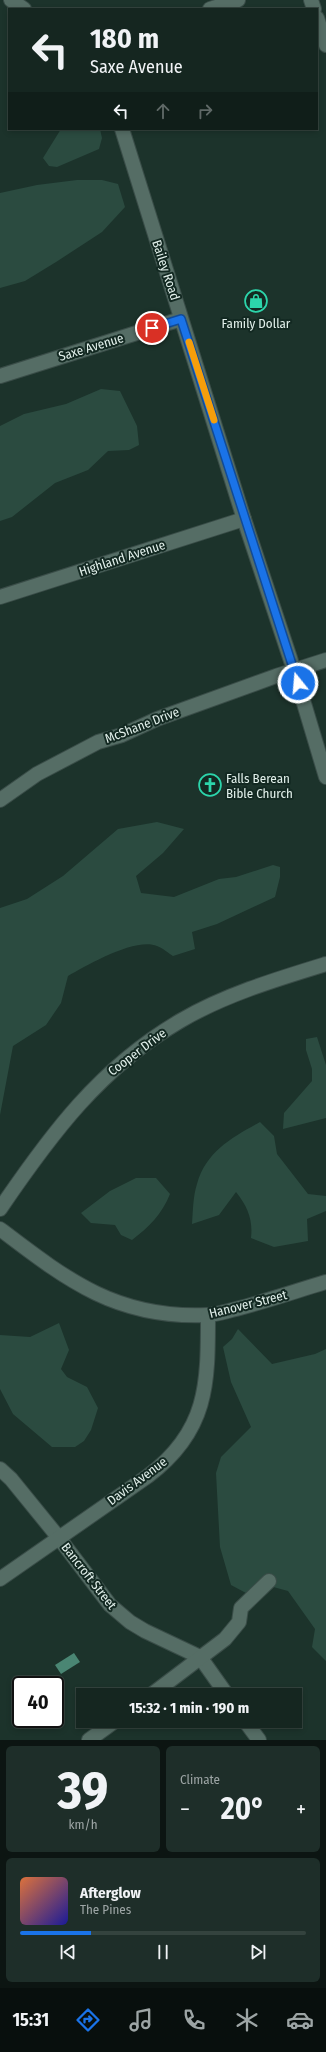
<!DOCTYPE html>
<meta charset="utf-8">
<style>
body{margin:0;font-family:"Fira Sans Condensed",sans-serif;background:#1e2e29;color:#f1f3f6;height:100vh;display:flex;flex-direction:column;font-size:15px;white-space:nowrap}
*{box-sizing:border-box;margin:0}
p{font-size:13px;color:#9da5a5}
.icon{flex:none;width:22px;height:22px;fill:none;stroke:currentColor;stroke-width:2;stroke-linecap:round;stroke-linejoin:round}
.map{position:relative;height:1740px;overflow:hidden}
.panel{display:flex;flex-direction:column;gap:6px;padding:6px;background:#0c1512;flex:1}
.panel>*{flex:none}
.guide{position:absolute;left:8px;top:8px;width:310px;height:122px;border-radius:0px;box-shadow:0 2px 6px #0003,0 0 0 1px #34433e;background:#152620;color:#f1f3f6;overflow:hidden}
.speed{position:absolute;left:12px;top:1676px;display:flex;gap:8px;font-size:20px;font-weight:700;text-align:center}
.speed>*{display:grid;place-content:center;width:52px;height:52px;border-radius:50%;background:#152620;box-shadow:0 2px 6px #0003,0 0 0 1px #34433e;line-height:1}
.speed .limit{border:2px solid #111;border-radius:6px;background:#fff;color:#111}
.pin{position:absolute;display:grid;place-items:center;width:34px;height:34px;color:#fff;margin:-17px;border:2px solid #fff;border-radius:50%;box-shadow:0 1px 4px #0007}
.me{position:absolute;width:44px;margin:-22px;rotate:343deg;stroke-linejoin:round;filter:drop-shadow(0 0 3px #0008)}
.turn{display:flex;align-items:center;gap:14px;height:84px;padding:0 16px;font-size:18px}
.turn .icon{width:52px;height:52px;stroke-width:2.5}
.turn b{display:block;font-size:28px;line-height:34px}
.lanes{display:flex;align-items:center;height:38px;padding:0 16px;background:#0003;justify-content:center;gap:20px;direction:ltr}
.lanes .off{opacity:.35}
.big{font-size:30px;font-weight:700;line-height:1.1}
.panel .widget{flex:1;display:flex;flex-direction:column;justify-content:center;gap:6px;min-width:0;padding:0 14px;border-radius:6px;background:#1e2e29}
.panel .dial{align-items:center;gap:0}
.dial b{font-size:52px;line-height:1}
.song{display:flex;align-items:center;gap:12px}
.cover{width:48px;height:48px;border-radius:6px;background:linear-gradient(135deg,hsl(20 70% 55%),hsl(240 70% 35%))}
.played{height:4px;border-radius:2px;background:linear-gradient(90deg,#1a73e8 25%,#34433e 25%)}
.keys{display:flex;justify-content:space-around;direction:ltr}
.heat{display:flex;justify-content:space-between;align-items:center;font-size:22px;direction:ltr}
.panel .tiles{flex:1;display:grid;gap:6px;grid-template-columns:1fr 1fr}
.widget:last-child{grid-column:span 2}
.trip{position:absolute;left:76px;top:1688px;width:226px;height:40px;border-radius:0px;background:#152620;box-shadow:0 2px 6px #0003,0 0 0 1px #34433e;font-weight:700;line-height:40px;text-align:center}
.menu{display:flex;height:64px;justify-content:space-around;align-items:center;background:#080f0d;color:#9da5a5}
.menu .icon{width:28px;height:28px}
.menu .active{color:#1a73e8}
.menu b{font-size:18px;color:#f1f3f6}
.map>svg:first-child{display:block}
.green{fill:#2b4b40}
.water{fill:#4a8673}
.lines{fill:none;stroke-linecap:round;stroke-linejoin:round}
.minor-casing{stroke:#3a4d48;stroke-width:16}
.minor{stroke:#556d65;stroke-width:14}
.route-casing{stroke:#114b97;stroke-width:10}
.route{stroke:#1a73e8;stroke-width:7}
.slow{stroke:#f59e0b;stroke-width:7}
.labels{text-anchor:middle;dominant-baseline:central;stroke-width:4;stroke-linejoin:round;paint-order:stroke}
.street-label{font-size:13px;fill:#e2f0eb;stroke:#132922}
.poi-label{font-size:13px;fill:#e2f0eb;stroke:#132922}
</style>
<div class="map">
<svg width="326" height="1740" viewBox="0 0 326 1740">
<rect width="100%" height="100%" fill="#1c332b"/>
<g class="green">
<polygon points="61,129 100,129 102,138 99,149 57,167 49,166 43,158"/>
<polygon points="77,180 102,180 118,184 125,207 102,232 56,262 25,281 0,288 0,193 37,185"/>
<polygon points="101,389 120,391 137,426 139,445 129,450 108,451 88,470 55,483 12,517 0,521 0,426 24,414 66,404"/>
<path d="M157,822L184,829L163,853L136,876L141,893L174,897L219,879L236,877L273,865L280,867V877L275,897L217,924L192,932L195,949L173,956C168,953 163,948 157,946C136,937 87,965 68,976L61,1003L46,1025L13,1046L0,1115V908L27,899L63,876L118,829Z"/>
<polygon points="317,1037 326,1065 326,1118 283,1129 284,1113 312,1081 312,1069 306,1050 306,1039"/>
<path d="M260,1122L274,1136L277,1154L308,1194L326,1196V1211L307,1219L308,1241L274,1247L251,1238C253,1220 248,1207 236,1192L219,1215L192,1224C193,1211 193,1196 197,1184C206,1151 233,1137 260,1122Z"/>
<path d="M136,1178H156L170,1194C162,1214 149,1227 132,1240L121,1235L115,1225L91,1223L81,1213L110,1191Z"/>
<polygon points="59,1323 69,1350 61,1369 67,1377 87,1387 98,1408 91,1430 84,1441 75,1447 52,1447 13,1414 0,1389 0,1335 30,1337"/>
<polygon points="238,1329 272,1364 315,1354 326,1349 326,1661 312,1647 315,1629 288,1591 266,1585 246,1593 231,1585 220,1547 216,1473 221,1457 251,1427 231,1382 223,1347 232,1339"/>
</g>
<polygon class="water" points="74,1653 80,1662 61,1674 55,1665"/>
<g class="lines">
<g class="minor-casing">
<g id="minor">
<polyline points="11,0 24,9"/>
<polyline points="311,0 314,9"/>
<polyline points="210,9 238,0"/>
<polyline points="317,18 326,45"/>
<polyline points="122,129 244,519 294,670 326,777"/>
<polyline points="0,376 181,319"/>
<polyline points="0,597 244,519"/>
<polyline points="0,800 37,774 98,742 122,735 157,719 276,676 326,660"/>
<path d="M0,1209C51,1134 100,1068 180,1021C224,995 277,979 326,964"/>
<path d="M0,1229C67,1280 117,1319 207,1315C216,1315 227,1311 236,1309C267,1301 296,1291 326,1282"/>
<polyline points="0,1469 11,1479 59,1538 110,1605 130,1622 145,1631 200,1657 227,1695"/>
<path d="M0,1579L148,1476C208,1431 208,1384 208,1316"/>
<polyline points="151,1695 225,1639 239,1622 241,1608 269,1581"/>
<polyline points="245,1721 259,1740"/>
<polyline points="89,1740 115,1721"/>
</g>
</g>
<use href="#minor" class="minor"/>
</g>
<g class="lines">
<g class="route-casing">
<polyline id="route" points="152,328 181,319 298,683"/>
</g>
<use href="#route" class="route"/>
<polyline class="slow" points="189,342 214,420"/>
</g>
<defs>
<g id="shop-ring" transform="scale(1.15)"><circle r="9.5" fill="#132922" stroke="#2cd5ab" stroke-width="1.5"/><path d="M-5-2.5h2.3a2.7 3.5 0 0 1 5.4 0H5L5.5 6h-11ZM-1.5-2.5h3a1.5 2.3 0 0 0-3 0Z" fill="#2cd5ab"/></g>
<g id="church-ring" transform="scale(1.15)"><circle r="9.5" fill="#132922" stroke="#2cd5ab" stroke-width="1.5"/><path d="M-1.2-6h2.4v3.5h3.3v2.4h-3.3V6h-2.4V-.1h-3.3v-2.4h3.3Z" fill="#2cd5ab"/></g>
</defs>
<g fill-rule="evenodd">
<use href="#shop-ring" x="256" y="301"/>
<use href="#church-ring" x="210" y="785"/>
</g>
<g class="labels">
<g class="street-label">
<text transform="translate(166 270) rotate(72)">Bailey Road</text>
<text transform="translate(91 347) rotate(-17)">Saxe Avenue</text>
<text transform="translate(122 558) rotate(-18)">Highland Avenue</text>
<text transform="translate(142 725) rotate(-21)">McShane Drive</text>
<text transform="translate(137 1052) rotate(-37)">Cooper Drive</text>
<text transform="translate(248 1304) rotate(-14)">Hanover Street</text>
<text transform="translate(137 1481) rotate(-37)">Davis Avenue</text>
<text transform="translate(89 1576) rotate(52)">Bancroft Street</text>
</g>
<g class="poi-label">
<text x="256" y="323">Family Dollar</text>
<text x="226" y="778" text-anchor="start">Falls Berean<tspan x="226" dy="15">Bible Church</tspan></text>
</g>
</g>
</svg>
<div class="speed"><div class="limit">40</div></div>
<div class="pin" style="left:152px;top:328px;background:#d93025"><svg class="icon" aria-label="arrive" viewBox="0 0 24 24"><path d="M6 21V4h12l-3 4 3 4H6"/></svg></div>
<svg class="me" style="left:298px;top:683px" viewBox="-20 -20 40 40"><circle r="17" fill="#1a73e8" stroke="#fff" stroke-width="3"/><path d="M0-11L8 9 0 5-8 9z" fill="#fff"/></svg>
<div class="trip">15:32 · 1 min · 190 m</div>
<div class="guide">
<div class="turn"><svg class="icon" aria-label="left" viewBox="0 0 24 24"><path d="M17 20v-9H6M10 6l-5 5 5 5"/></svg><div><b>180 m</b>Saxe Avenue</div></div>
<div class="lanes"><svg class="icon" aria-label="left" viewBox="0 0 24 24"><path d="M17 20v-9H6M10 6l-5 5 5 5"/></svg><svg class="icon off" aria-label="ahead" viewBox="0 0 24 24"><path d="M12 20V5M6 11l6-6 6 6"/></svg><svg class="icon off" aria-label="right" viewBox="0 0 24 24"><path d="M7 20v-9h11M14 6l5 5-5 5"/></svg></div>
</div>
</div>
<section class="panel">
<div class="tiles">
<div class="widget dial"><b>39</b><p>km/h</p></div>
<div class="widget"><p>Climate</p>
<div class="heat"><a>−</a><b class="big">20°</b><a>+</a></div>
</div>
<div class="widget">
<div class="song"><i class="cover"></i><div><b>Afterglow</b><p>The Pines</p></div></div>
<div class="played"></div>
<div class="keys"><svg class="icon" aria-label="previous" viewBox="0 0 24 24"><path d="M18 5L8 12l10 7zM5 5v14"/></svg><svg class="icon" aria-label="pause" viewBox="0 0 24 24"><path d="M8 5v14M16 5v14"/></svg><svg class="icon" aria-label="next" viewBox="0 0 24 24"><path d="M6 5l10 7-10 7zM19 5v14"/></svg></div>
</div>
</div>
</section>
<nav class="menu">
<b>15:31</b>
<svg class="icon active" aria-label="directions" viewBox="0 0 24 24"><path d="M12 3l9 9-9 9-9-9zM9 14v-3h6M13 9l2 2-2 2"/></svg>
<svg class="icon" aria-label="music" viewBox="0 0 24 24"><path d="M9 18V5l10-2v13"/><circle cx="6" cy="18" r="3"/><circle cx="16" cy="16" r="3"/></svg>
<svg class="icon" aria-label="phone" viewBox="0 0 24 24"><path d="M5 4h4l2 5-3 2q2 4 5 5l2-3 5 2v4C11 20 4 13 5 4z"/></svg>
<svg class="icon" aria-label="climate" viewBox="0 0 24 24"><path d="M12 3v18M4 7l16 10M4 17L20 7"/></svg>
<svg class="icon" aria-label="car" viewBox="0 0 24 24"><path d="M5 17H2v-5l4-1 3-4h7l3 4 3 1v5h-3M9 17h6M6 11h13"/><circle cx="7" cy="17" r="2"/><circle cx="17" cy="17" r="2"/></svg>
</nav>
